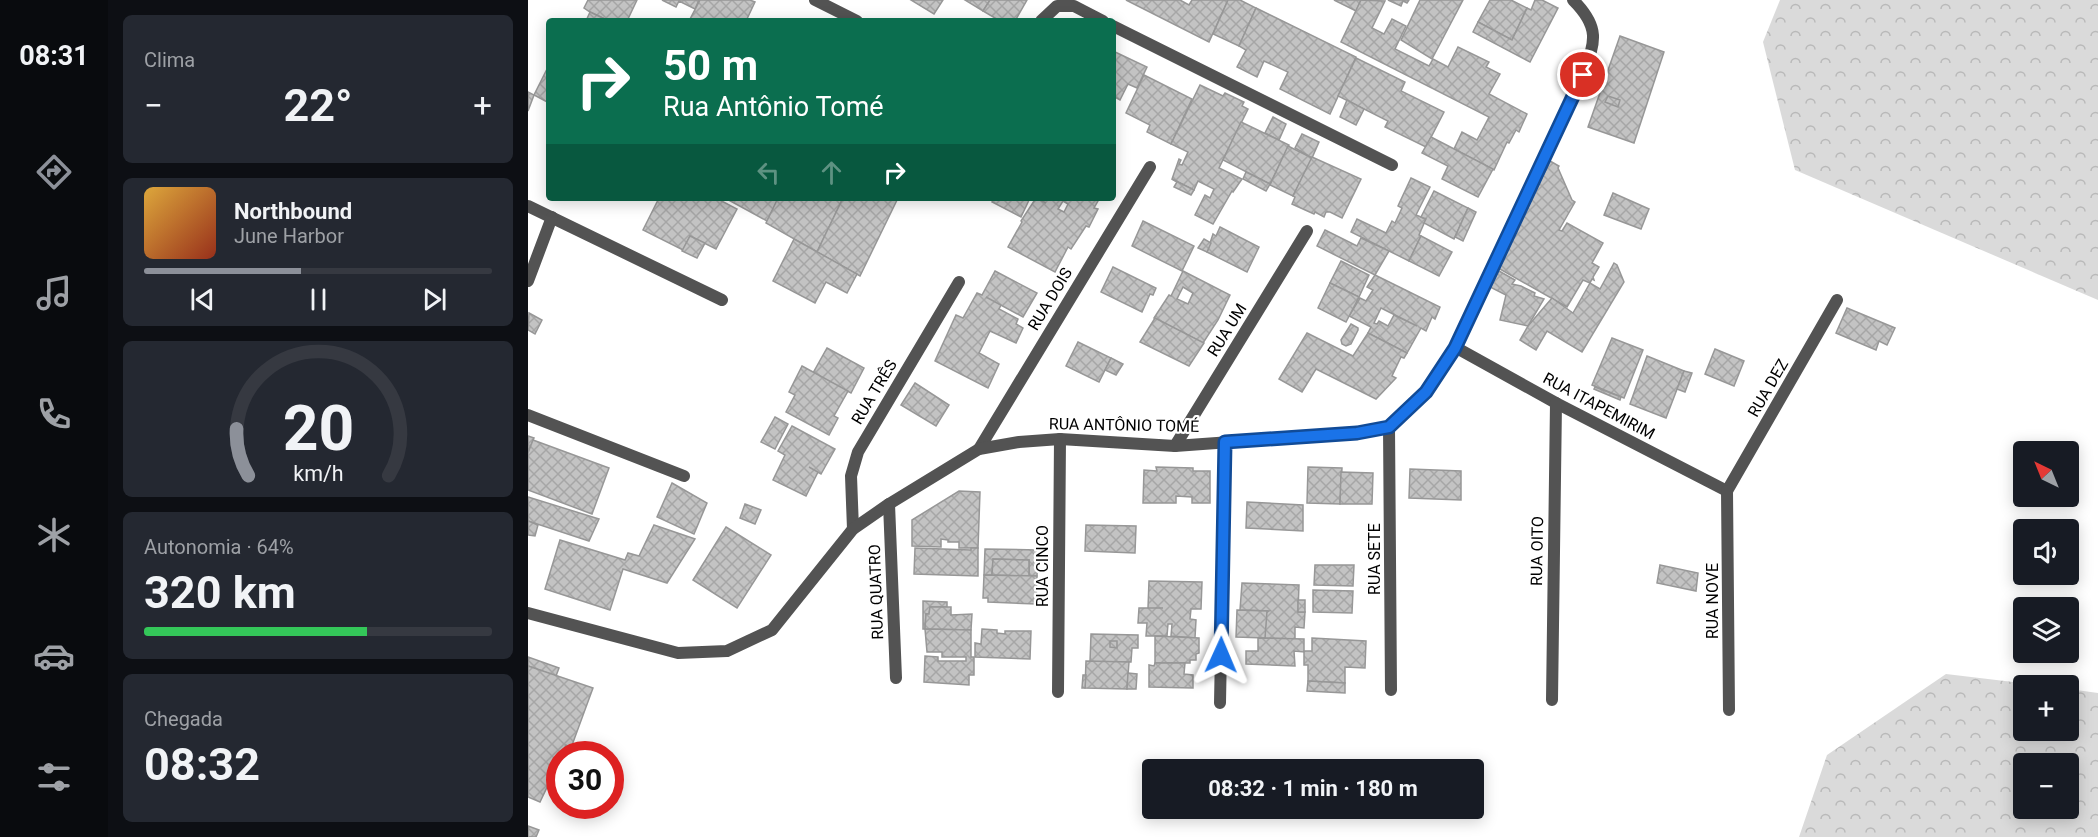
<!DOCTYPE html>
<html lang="pt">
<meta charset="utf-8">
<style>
body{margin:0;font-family:Roboto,sans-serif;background:#242831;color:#f1f3f6;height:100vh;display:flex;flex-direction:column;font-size:22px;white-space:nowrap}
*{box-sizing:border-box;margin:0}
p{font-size:20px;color:#9ea1a6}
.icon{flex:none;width:33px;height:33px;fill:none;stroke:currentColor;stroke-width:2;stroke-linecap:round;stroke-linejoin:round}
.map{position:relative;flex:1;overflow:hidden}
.panel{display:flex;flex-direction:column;gap:15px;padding:15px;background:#0d0f14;width:420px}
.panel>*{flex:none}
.top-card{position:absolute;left:18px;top:18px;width:570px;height:183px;border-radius:6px;box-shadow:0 3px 15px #0003;background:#0b6e4f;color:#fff;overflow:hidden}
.needle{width:39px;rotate:317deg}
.tools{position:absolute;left:1485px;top:441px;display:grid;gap:12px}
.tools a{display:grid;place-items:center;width:66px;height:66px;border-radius:6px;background:#171b24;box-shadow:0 3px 15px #0003;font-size:30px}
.speed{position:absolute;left:18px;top:741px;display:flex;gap:12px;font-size:30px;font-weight:700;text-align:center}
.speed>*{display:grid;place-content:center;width:78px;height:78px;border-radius:50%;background:#171b24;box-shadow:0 3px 15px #0003;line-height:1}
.speed .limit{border:9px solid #d22;background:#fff;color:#111}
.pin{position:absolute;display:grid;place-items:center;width:51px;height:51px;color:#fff;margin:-26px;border:3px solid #fff;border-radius:50%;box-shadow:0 2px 6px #0007}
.me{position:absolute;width:66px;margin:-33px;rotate:1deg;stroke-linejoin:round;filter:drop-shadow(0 0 4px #0008)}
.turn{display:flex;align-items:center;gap:21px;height:126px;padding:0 18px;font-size:27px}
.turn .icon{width:78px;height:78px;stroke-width:2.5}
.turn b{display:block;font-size:42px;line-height:51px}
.lanes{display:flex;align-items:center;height:57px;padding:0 18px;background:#0003;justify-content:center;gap:30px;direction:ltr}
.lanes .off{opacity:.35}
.big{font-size:45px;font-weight:700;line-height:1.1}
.panel .tile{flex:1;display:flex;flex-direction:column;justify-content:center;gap:9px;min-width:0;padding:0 21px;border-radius:9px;background:#242831}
.panel .dial{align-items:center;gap:0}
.dial svg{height:156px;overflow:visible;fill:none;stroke:#363941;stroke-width:7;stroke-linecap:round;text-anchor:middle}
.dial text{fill:#f1f3f6;stroke:none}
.song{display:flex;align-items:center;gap:18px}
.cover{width:72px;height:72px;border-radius:9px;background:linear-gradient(135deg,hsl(40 70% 55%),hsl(10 70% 35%))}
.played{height:6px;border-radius:3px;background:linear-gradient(90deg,#8c9099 45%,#363941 45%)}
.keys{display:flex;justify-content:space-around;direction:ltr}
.heat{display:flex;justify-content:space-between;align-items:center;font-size:33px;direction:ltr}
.charge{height:9px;border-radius:4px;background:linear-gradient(90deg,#34c759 64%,#363941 0)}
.trip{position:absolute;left:614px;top:759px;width:342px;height:60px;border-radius:6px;background:#171b24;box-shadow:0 3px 15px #0003;font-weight:700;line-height:60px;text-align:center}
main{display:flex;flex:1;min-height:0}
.dock{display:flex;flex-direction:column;width:108px;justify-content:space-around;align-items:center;background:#090b0e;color:#9ea1a6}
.dock .icon{width:42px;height:42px}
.dock .selected{color:#8c9099}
.dock b{font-size:27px;color:#f1f3f6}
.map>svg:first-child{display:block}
.forest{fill:url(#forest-crowns);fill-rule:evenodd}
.building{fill:url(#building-cross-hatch);stroke:#979797;stroke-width:1.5;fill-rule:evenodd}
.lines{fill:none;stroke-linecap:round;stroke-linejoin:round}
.lane{stroke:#535353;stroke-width:12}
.street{stroke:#535353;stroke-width:12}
.route-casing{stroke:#114b97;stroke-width:15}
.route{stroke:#1a73e8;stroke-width:10}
.labels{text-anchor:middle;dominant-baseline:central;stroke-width:4.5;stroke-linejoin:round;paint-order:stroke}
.street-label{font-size:16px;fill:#000;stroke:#fff}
</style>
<main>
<nav class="dock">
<b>08:31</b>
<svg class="icon selected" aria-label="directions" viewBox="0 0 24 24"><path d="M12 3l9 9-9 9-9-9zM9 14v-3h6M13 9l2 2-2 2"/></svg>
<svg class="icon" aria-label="music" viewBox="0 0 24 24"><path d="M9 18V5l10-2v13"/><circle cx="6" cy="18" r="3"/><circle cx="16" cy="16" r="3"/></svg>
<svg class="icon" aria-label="phone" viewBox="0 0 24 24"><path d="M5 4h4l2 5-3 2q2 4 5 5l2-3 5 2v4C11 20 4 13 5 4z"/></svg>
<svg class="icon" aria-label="climate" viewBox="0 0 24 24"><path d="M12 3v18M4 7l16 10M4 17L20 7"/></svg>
<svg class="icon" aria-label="car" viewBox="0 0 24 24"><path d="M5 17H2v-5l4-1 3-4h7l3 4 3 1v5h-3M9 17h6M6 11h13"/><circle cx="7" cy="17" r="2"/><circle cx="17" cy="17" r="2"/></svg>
<svg class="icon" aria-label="filters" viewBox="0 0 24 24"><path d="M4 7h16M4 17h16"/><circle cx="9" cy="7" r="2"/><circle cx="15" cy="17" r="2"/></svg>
</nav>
<section class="panel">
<div class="tile"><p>Clima</p>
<div class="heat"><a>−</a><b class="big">22°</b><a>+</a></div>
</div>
<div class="tile">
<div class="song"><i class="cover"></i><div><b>Northbound</b><p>June Harbor</p></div></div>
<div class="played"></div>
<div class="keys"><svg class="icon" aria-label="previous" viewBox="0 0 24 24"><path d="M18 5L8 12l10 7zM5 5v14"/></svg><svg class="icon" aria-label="pause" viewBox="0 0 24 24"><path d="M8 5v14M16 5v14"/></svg><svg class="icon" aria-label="next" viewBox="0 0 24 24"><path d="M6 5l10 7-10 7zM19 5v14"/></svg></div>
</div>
<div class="tile dial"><svg viewBox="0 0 100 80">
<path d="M14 69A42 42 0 1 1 86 69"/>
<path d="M14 69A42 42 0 0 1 8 45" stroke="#8c9099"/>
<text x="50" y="56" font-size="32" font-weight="700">20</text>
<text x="50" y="72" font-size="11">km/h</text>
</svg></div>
<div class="tile"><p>Autonomia · 64%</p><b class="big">320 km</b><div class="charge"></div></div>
<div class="tile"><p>Chegada</p><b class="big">08:32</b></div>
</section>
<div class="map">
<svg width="1570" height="837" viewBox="0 0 1570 837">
<defs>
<pattern id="forest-crowns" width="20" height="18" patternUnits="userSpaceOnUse" patternTransform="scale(1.5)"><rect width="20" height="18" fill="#dadada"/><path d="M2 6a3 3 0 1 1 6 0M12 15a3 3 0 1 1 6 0" fill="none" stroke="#b9b9b9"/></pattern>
<pattern id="building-cross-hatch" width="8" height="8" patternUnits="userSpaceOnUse" patternTransform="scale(1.5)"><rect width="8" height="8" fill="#c3c3c3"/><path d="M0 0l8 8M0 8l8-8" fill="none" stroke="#a6a6a6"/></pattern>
</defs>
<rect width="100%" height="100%" fill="#fff"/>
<g class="forest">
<polygon points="1252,0 1570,0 1570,300 1267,170 1235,42"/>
<path d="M1418,674L1511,685L1496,686V730H1540L1541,689L1570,693V837H1271L1299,755ZM1496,764H1540V808H1496Z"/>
</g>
<g class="building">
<polygon points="60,0 109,0 99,21 81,21 62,12 56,8"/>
<polygon points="134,0 171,0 167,9 151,1 148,7"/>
<polygon points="172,0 222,0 227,2 218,21 161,21"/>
<polygon points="383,0 415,0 406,14"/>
<polygon points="437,0 462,0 455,11"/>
<polygon points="462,0 499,0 487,21 472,21 455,11"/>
<polygon points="598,0 652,0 661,5 664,0 700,0 681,42"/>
<polygon points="700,0 712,0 728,8 711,46 685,34"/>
<polygon points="806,0 833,0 828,11"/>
<polygon points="833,0 857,1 844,28 856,34 864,19 878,26 867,49 901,66 905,59 920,67 930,47 961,62 958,67 972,74 961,94 999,114 991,132 988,130 981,143 979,142 966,170 926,149 934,132 949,140 961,117 813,42"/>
<polygon points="860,0 881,0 879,3 875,1 873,6"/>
<polygon points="892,0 935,0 904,59 873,40"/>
<polygon points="962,0 983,0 999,8 984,40 950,22"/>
<polygon points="1007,0 1014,0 1030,8 1002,62 945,32 950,22 984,40 999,8 1003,10"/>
<polygon points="728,8 828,57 802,114 752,89 760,72 736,61 729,77 709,67 718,50 711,46"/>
<polygon points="62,12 81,21 58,21"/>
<polygon points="1092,36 1136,52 1106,143 1060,127"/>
<polygon points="585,51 619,67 609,88 600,84 592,100 585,96"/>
<polygon points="828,58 877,82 873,91 916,112 898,147 857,127 860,121 810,96"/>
<polygon points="21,65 21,103 6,95"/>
<polygon points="616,75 664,99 643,144 619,132 622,125 598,113"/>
<polygon points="672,85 695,96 697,93 716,102 714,106 720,109 691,168 714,179 705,192 704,191 685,224 667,215 677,195 682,198 686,189 670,181 666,190 644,179 651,159 653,160 651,164 654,165 660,152 643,144"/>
<polygon points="0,92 6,95 0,111"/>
<polygon points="1080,96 1092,100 1090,107 1077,102"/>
<polygon points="819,100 836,109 828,125 812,117"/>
<polygon points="745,117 758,124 751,140 737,133"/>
<polygon points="713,122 761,145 742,184 695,160"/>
<polygon points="774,134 791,142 784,158 767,148"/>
<polygon points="903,137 965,169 950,197 914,179 920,166 894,153"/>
<polygon points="760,146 784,158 765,196 742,185"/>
<polygon points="784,157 833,179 814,218 802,212 798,212 796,217 787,212 786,214 764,204 767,197 765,196"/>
<polygon points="1022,161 1031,166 1030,168 1044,200 1047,202 1031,230 1034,231 1039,223 1075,243 1064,263 1071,267 1065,277 1066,280 1064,279 1062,283 1055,280 1039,307 970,268"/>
<polygon points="718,172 742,184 738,191 715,179"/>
<polygon points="883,178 902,187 888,215 898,219 891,235 893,236 881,261 823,232 829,219 858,233 864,221 867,223 874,208 870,206"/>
<polygon points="644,179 666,190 663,195 646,187 649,182"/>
<polygon points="906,191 940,208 926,239 896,223 898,219 893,217"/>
<polygon points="1085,193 1121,209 1113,229 1076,215"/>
<polygon points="131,198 188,198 209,209 188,249 162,236 155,250 115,230"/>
<polygon points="197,198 251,198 239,221"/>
<polygon points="250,198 315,198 289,252 238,223"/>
<polygon points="315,198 370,198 332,276 289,252"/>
<polygon points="466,198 502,198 493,217 464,202"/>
<path d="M508,198L518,203L515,201L517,198H565L570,201L566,208L570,209L561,227L558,226L543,249L540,247L527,272L480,247L494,222L493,221ZM535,201L540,204L536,212L530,209Z"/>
<polygon points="940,208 948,212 935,241 927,237"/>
<polygon points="615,221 666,246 654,271 604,246"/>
<polygon points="692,227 731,247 719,272 679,252 685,234 688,236"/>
<polygon points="797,230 829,246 833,238 861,251 847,275 789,246"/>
<polygon points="162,236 177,243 169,258 154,251"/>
<polygon points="893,236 924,252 911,276 881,261"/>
<polygon points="266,239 329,274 319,293 298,282 287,303 245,281"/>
<polygon points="676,239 683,243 679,252 670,248"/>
<polygon points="813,261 841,275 831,297 802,283"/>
<polygon points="1086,263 1089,265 1096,282 1054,352 1019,331 1008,350 992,340 1000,326 1024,298 1045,313 1062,283 1072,289"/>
<polygon points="585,267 628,288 625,295 622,294 614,312 573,292"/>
<polygon points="467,271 509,293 495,317 458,297 473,305 471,309 490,319 488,324 495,328 488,343 462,331 451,353 471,364 460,388 407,361 428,315 435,318 449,293 454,295"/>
<path d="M655,271L702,295L690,320L675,343L626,318L641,295L643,296ZM655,287L665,293L660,304L649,299Z"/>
<polygon points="971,271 987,280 984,284 993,286 1007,293 1006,296 1016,299 1000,326 972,320 978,295 962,287"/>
<path d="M847,275L912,307L907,319L904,317L898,331L893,328L879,353L840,333L843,327L821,316L832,298L838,301L845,290L839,287ZM853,308L889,326L866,315L860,326L851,321L849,324L846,323Z"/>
<polygon points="802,283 831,297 818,322 790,308"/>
<polygon points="1319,308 1367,328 1359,345 1351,341 1348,350 1308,333"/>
<polygon points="1,313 14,320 7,334 0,330"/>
<polygon points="627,318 676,343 661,366 612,342"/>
<polygon points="823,324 830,328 830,330 823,344 818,346 814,344 813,340"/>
<polygon points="779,333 825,356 840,333 879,353 876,358 873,357 864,376 868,378 848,399 788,369 774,392 751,379"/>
<polygon points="1084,338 1115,350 1096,398 1064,385"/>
<polygon points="550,342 583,358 571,382 538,366"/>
<polygon points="299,348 336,368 323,393 285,373"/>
<polygon points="1187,349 1216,361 1206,386 1177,374"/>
<polygon points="1119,356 1156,371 1138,418 1102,404"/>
<polygon points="583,358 595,364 588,375 577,370"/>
<polygon points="274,366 320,391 306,416 310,418 301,435 258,412 267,395 261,392"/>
<polygon points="1156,371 1164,373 1157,392 1149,389"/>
<polygon points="387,383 421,405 408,426 373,405"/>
<polygon points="1067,387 1093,397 1092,400 1066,389"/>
<polygon points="247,417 260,424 247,449 233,442"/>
<polygon points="264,426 307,449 293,474 281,467 290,472 278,496 245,480 257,455 250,451"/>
<polygon points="0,436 6,438 0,452"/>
<polygon points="5,440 81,468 64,514 0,490 0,453"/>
<polygon points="628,467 665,468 665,471 682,471 682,503 664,503 664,497 648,496 648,503 615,503 616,470 629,471"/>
<polygon points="780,467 814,468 812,504 779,503"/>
<polygon points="882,469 933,471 933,500 881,498"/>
<polygon points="813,472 845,473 844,504 812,504"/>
<polygon points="144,483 179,503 166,534 129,517"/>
<polygon points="431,491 452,492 450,548 431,548 431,542 420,542 420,540 413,539 413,547 384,546 384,520"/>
<polygon points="0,497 71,519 61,541 0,521"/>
<polygon points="719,502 775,505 775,531 718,528"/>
<polygon points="217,504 233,510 227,524 212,518"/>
<polygon points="0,521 10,525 7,536 0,535"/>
<polygon points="126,525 167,539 139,583 95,569 82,610 17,589 32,540 97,560 100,553 111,556"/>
<polygon points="558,525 608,526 607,553 557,551"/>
<polygon points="198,527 243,555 209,608 165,580"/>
<polygon points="387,548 443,550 443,548 450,548 450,576 386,574"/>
<polygon points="457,549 510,550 509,576 501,576 501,560 465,559 464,575 456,575"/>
<polygon points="465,559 501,560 501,576 464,575"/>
<polygon points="787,565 826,565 825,586 786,585"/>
<polygon points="1132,565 1170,573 1168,591 1129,583"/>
<polygon points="456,575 509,576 508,604 460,602 460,598 455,598"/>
<polygon points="621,581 674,582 673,609 663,609 662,619 668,620 667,638 643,636 644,624 640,624 639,636 618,636 619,623 610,623 611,608 635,608 620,608"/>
<polygon points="714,583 771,585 770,612 777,612 776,628 767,627 767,639 737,638 738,613 741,611 712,610"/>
<polygon points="785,590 825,591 824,613 785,612"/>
<rect x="770" y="600" width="7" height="12"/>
<polygon points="395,601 419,602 419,607 402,607 401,614 398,614 397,629 395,629"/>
<polygon points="402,607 423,607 423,615 444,614 443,630 397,629 398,614 401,614"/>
<polygon points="709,610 739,611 737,638 708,637"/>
<polygon points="397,629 443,630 443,657 446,657 446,675 441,675 441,685 396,682 397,656 410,657 410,661 438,661 438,657 414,657 414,652 399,652"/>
<polygon points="454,629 469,630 469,633 477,634 477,631 503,631 502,659 447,657 447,643 453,644"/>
<polygon points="563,634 610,635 610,648 604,648 603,662 562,662"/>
<polygon points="627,636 671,638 671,653 668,654 668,660 662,660 662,663 627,663"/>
<polygon points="730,638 776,639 776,652 766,651 767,666 718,664 718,651 730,651"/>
<polygon points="784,638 838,641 837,668 817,667 817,683 780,681 780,665 776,665 776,651 784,651"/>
<polygon points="582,641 589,641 589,648 582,647"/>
<polygon points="0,657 31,668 28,676 0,666"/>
<polygon points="558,661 601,662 599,689 557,688"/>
<polygon points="627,663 657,663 656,674 665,675 665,688 621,687 621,665 626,666"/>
<polygon points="0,666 65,688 43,748 38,745 34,754 32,754 32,760 12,802 0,797"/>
<polygon points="600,673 609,674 608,689 599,689"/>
<polygon points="555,675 558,675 557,688 554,688"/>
<polygon points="780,681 817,683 817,693 779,691"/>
<polygon points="0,826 11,830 8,837 0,837"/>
</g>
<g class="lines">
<g class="lane">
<polyline points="513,21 529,6 546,6 575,21"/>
<polyline points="585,26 864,165"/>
</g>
<g class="street">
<polyline points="287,0 329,21"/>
<polyline points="0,206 194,300"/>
<polyline points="0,281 24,217"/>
<polyline points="927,347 1028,403 1199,491"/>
<polyline points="0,415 156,476"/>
<polyline points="861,427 863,690"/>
<polyline points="647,446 779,231"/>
<polyline points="451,449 622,167"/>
<polyline points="1199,491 1309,300"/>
<polyline points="1199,491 1201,710"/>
<polyline points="361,504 368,678"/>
<polyline points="325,529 323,476 330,452 431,282"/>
<path d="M0,613L150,653L199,651L244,630L325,529L361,504L451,449L491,442L532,439L647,446L829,433L861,427L898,392L927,347L1055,75C1067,42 1073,28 1045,0"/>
<polyline points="530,692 532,439"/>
<polyline points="1024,700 1028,403"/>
<polyline points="692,703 697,442"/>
</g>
</g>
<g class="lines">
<g class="route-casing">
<polyline id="route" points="693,655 697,442 829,433 861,427 898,392 927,348 1055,75"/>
</g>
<use href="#route" class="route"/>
</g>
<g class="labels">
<g class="street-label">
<text transform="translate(522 299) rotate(-59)">RUA DOIS</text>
<text transform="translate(699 330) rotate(-58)">RUA UM</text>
<text transform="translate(1240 388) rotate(-60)">RUA DEZ</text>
<text transform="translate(346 392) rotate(-59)">RUA TRÊS</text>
<text transform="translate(1071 406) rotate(28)">RUA ITAPEMIRIM</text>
<text transform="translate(596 425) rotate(1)">RUA ANTÔNIO TOMÉ</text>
<text transform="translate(1009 551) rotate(-89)">RUA OITO</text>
<text transform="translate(846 559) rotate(-90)">RUA SETE</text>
<text transform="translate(514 566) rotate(-90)">RUA CINCO</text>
<text transform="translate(348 592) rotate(-92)">RUA QUATRO</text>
<text transform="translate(1184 601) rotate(-90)">RUA NOVE</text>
</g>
</g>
</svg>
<div class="tools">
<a><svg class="needle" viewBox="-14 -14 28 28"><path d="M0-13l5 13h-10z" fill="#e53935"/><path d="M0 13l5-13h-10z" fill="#9ea1a6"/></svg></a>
<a><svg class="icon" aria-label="sound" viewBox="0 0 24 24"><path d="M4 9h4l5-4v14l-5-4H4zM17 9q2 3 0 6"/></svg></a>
<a><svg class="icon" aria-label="layers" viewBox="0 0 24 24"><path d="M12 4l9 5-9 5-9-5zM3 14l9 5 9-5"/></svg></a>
<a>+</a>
<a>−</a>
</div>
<div class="speed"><div class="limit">30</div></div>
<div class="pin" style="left:1055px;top:75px;background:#d93025"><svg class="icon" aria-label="arrive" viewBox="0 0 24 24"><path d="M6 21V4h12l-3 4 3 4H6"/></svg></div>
<svg class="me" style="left:693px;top:655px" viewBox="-20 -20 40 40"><path d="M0-17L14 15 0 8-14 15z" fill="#1a73e8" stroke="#fff" stroke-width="4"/></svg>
<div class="trip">08:32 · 1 min · 180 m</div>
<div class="top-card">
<div class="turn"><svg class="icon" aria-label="right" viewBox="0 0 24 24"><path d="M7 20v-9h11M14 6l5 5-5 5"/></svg><div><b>50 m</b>Rua Antônio Tomé</div></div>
<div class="lanes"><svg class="icon off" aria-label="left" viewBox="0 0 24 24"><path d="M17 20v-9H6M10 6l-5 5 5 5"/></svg><svg class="icon off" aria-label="ahead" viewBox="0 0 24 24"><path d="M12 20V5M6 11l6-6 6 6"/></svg><svg class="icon" aria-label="right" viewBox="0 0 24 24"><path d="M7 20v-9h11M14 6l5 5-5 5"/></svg></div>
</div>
</div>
</main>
